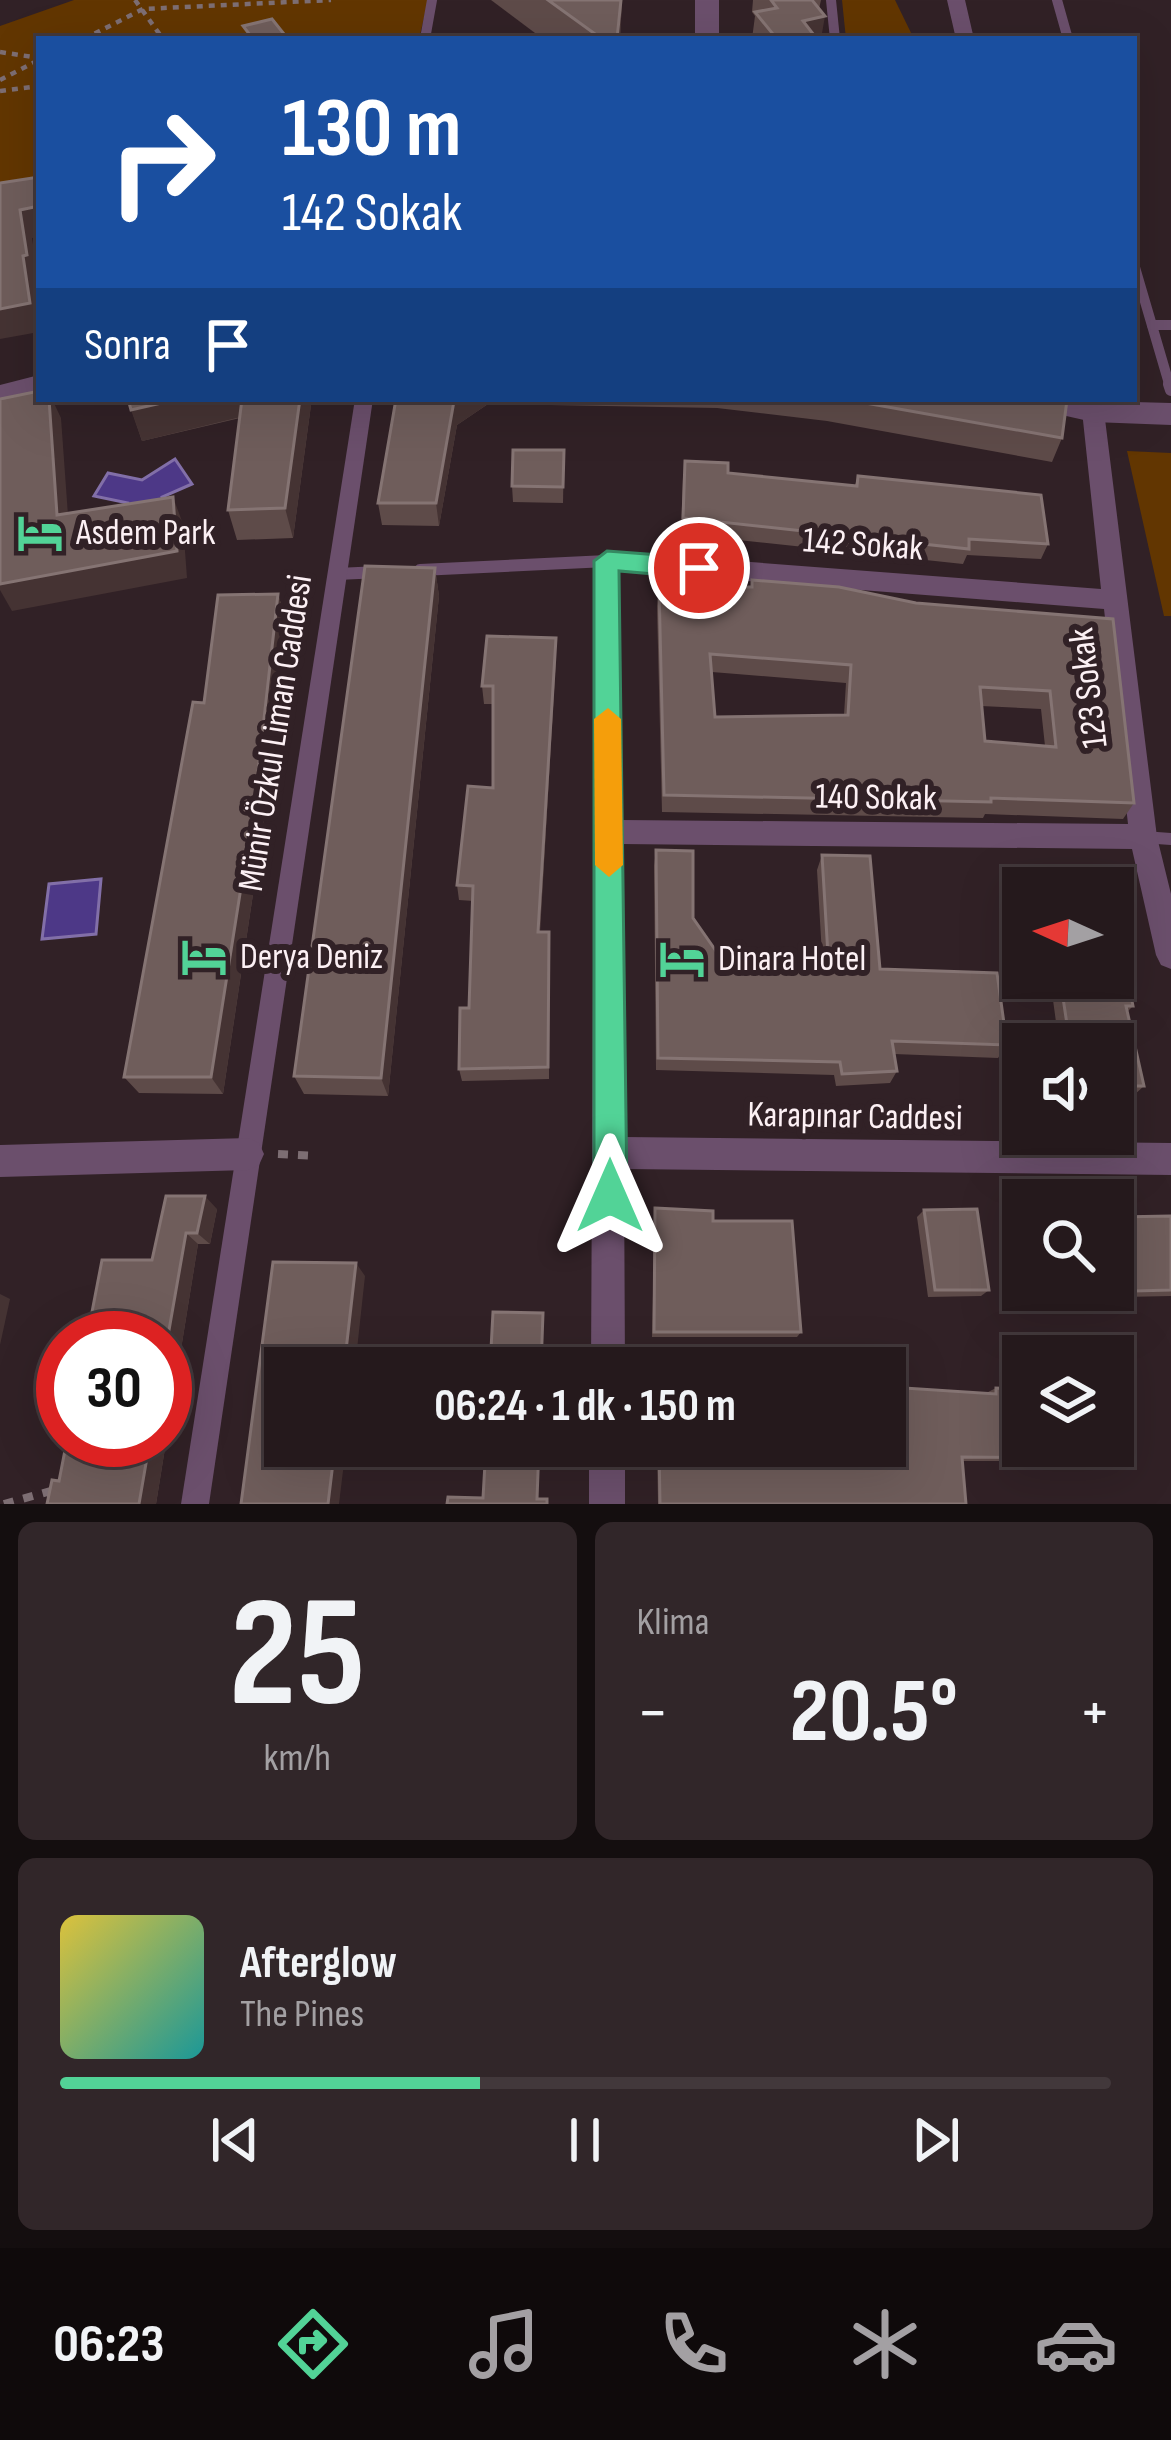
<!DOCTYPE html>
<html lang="tr">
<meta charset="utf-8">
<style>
body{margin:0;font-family:"Sofia Sans Condensed",sans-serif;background:#312629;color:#f1f3f6;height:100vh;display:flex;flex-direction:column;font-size:45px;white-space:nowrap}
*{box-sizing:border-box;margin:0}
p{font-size:39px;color:#a3a0a3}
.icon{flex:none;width:66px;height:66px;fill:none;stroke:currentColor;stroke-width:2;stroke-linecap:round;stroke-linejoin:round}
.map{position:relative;height:1504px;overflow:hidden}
.details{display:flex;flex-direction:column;gap:18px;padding:18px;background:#140e0f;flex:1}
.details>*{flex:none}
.hud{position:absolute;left:36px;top:36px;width:1101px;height:366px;border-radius:0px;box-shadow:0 12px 48px #0002,0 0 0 3px #42383b;background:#1a4fa0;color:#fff;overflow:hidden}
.needle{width:78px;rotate:273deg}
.tools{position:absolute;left:1002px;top:867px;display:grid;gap:24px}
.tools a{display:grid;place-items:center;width:132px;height:132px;border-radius:0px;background:#25191c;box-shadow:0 12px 48px #0002,0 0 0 3px #42383b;font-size:60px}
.speed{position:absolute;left:36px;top:1311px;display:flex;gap:24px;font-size:60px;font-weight:700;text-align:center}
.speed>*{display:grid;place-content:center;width:156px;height:156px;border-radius:50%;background:#25191c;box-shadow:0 12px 48px #0002,0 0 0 3px #42383b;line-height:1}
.speed .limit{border:18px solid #d22;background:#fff;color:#111}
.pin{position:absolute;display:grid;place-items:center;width:102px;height:102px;color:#fff;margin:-51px;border:6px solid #fff;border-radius:50%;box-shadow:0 3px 12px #0007}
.me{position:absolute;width:132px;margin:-66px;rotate:0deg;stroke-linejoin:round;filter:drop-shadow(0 0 9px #0008)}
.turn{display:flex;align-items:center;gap:42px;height:252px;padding:0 48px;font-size:54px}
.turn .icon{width:156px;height:156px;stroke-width:2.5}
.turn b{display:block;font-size:84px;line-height:102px}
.then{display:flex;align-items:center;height:114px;padding:0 48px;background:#0003;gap:24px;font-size:45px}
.big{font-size:90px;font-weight:700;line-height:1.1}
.details .card{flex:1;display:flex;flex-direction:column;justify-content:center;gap:18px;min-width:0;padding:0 42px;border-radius:18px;background:#312629}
.details .dial{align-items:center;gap:0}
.dial b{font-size:156px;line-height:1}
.song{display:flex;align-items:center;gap:36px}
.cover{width:144px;height:144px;border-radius:18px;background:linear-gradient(135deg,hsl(50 70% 55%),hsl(180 70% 35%))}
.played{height:12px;border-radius:6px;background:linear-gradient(90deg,#52d397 40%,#42383b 40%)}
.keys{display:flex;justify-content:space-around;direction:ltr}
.heat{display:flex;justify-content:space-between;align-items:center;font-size:66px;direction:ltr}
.details .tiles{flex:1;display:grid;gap:18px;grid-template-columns:1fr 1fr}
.card:last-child{grid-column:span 2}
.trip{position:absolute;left:264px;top:1347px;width:642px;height:120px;border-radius:0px;background:#25191c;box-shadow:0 12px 48px #0002,0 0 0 3px #42383b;font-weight:700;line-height:120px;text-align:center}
.dock{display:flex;height:192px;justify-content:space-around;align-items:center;background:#0f0a0b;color:#a3a0a3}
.dock .icon{width:84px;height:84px}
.dock .current{color:#52d397}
.dock b{font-size:54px;color:#f1f3f6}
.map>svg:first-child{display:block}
.green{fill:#623601}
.water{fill:#4d3887;stroke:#826fa8;stroke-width:3}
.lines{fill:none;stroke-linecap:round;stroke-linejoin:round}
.path-far1{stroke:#7d6e73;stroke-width:4.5;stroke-dasharray:6 6;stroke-linecap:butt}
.path{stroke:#7d6e73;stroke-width:8;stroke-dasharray:10 10;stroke-linecap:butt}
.service-far1{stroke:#6b4f6c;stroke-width:10}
.service{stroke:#6b4f6c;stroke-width:12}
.pedestrian{fill:#6b4f6c;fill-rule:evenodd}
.minor{fill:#6b4f6c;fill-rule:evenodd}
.tertiary{fill:#6b4f6c;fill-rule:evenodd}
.wall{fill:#5e4b49;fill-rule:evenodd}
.shaded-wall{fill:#453333}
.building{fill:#6f5d5b;stroke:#857473;stroke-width:3;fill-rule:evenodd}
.route{fill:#52d397;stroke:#358962;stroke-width:3}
.slow{fill:#f59e0b}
.labels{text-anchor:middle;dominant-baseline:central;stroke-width:12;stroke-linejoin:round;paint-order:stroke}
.poi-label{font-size:36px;fill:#fcf0f4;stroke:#312126;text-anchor:start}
.street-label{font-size:36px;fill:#fcf0f4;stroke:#312126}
</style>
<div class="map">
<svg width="1171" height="1504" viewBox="0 0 1171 1504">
<rect width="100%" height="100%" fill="#312126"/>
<g class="green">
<polygon points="74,0 428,0 419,39 39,39 39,197 0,202 0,26"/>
<polygon points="842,0 895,0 913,37 846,39"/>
<polygon points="1127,451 1171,453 1171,616 1164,616"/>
</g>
<g class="water">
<polygon points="175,459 192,484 162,497 167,517 133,523 128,503 94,496 108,473 142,480"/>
<polygon points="101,879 96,934 42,939 49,884"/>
</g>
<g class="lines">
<g class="path-far1">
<polyline points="135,0 163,39"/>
<polyline points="84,39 143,9 331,0"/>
<polyline points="0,52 39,58"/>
<polyline points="0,80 39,60"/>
<polyline points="0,91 39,86"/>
</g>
<g class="path">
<polyline points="278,1154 316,1156"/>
<polyline points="4,1504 58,1489"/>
</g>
<g class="service-far1">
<polyline points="831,0 835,39"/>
<polyline points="1057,0 1068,39"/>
<polyline points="425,39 432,0"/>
<polyline points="1134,264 1170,387"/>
<polyline points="1152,325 1171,325"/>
</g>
<g class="service">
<polyline points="1169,384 1171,390"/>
<polyline points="420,570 607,561"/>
<polyline points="337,574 380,572"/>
<polyline points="1143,837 1171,839"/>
</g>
<polygon class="pedestrian" points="355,399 373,399 209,1504 181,1504"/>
<g class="minor">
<polygon points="947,0 965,0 974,39 956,39"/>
<path d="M1093,403L1104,411L1157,837L1171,894V969L1161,965L1156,955L1132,849L621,844L624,1137L1171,1143V1175L624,1169L625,1368H591L595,561L607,551L1101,589L1082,411ZM619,571L1104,609L1128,824L621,820Z"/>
<polygon points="248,1138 259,1143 264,1154 259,1165 248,1170 0,1177 0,1145"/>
<rect x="589" y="1446" width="36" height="58"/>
</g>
<g class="tertiary">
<rect x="695" y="0" width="24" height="39"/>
<polygon points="39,375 39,395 0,407 0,385"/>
<polygon points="1022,399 1171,403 1171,425 1093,422 1026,407"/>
</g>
</g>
<g class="wall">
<polygon points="491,0 622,0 620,39 543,39"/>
<polygon points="753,0 821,0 819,9 821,39 752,39 755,16 752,12"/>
<polygon points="128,399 310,399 311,405 293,538 237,540 228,510 240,418 142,441"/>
<polygon points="396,399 1067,400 1062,438 1052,462 827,421 717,408 488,404 457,425 439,526 382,525 378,503"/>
<polygon points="564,450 563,503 513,502 512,486"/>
<polygon points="728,473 855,485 858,476 1048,544 1041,559 967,555 963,564 681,534 683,477"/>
<polygon points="435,568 439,596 388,1096 304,1094 294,1076"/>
<path d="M659,587L916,603L1113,619L1134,803L1123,819L985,814L983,818L662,812L657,606ZM712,672L846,683L844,715L715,717ZM981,706L1041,709L1045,746L985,741Z"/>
<polygon points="278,594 286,620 264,821 223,1094 139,1093 124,1077 204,703"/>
<polygon points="556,657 540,932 549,932 549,1079 462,1081 459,1069 469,1008 473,901 459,900 457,885 493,788 493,704 484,704 482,686"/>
<polygon points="656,850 693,918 730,971 823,972 817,870 822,855 880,969 1007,1045 998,1058 894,1054 897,1071 890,1083 836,1086 834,1075 656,1070 654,866"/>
<polygon points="1036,868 1114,868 1125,917 1117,927 1133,1006 1127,1012 1144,1086 1134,1095 1113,1095 1113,1044 1059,1044 1050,978 1113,978 1113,888 1030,888 1028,880"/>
<polygon points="655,1208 713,1221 801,1332 797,1337 652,1337"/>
<polygon points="217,1209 210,1244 198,1244 156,1504 47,1504 59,1481 152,1260"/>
<polygon points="924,1210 989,1290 981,1296 928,1297 917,1217"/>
<polygon points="1171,1216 1171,1296 1123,1297 1113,1251 1113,1221 1118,1217"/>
<polygon points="904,1388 986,1393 996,1388 1072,1458 1059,1461 962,1461 966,1504 658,1504 657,1446 885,1446 895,1394"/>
</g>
<g class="shaded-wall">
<polygon points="621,0 622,0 620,39 617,39"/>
<polygon points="825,16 821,39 800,39 803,21"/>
<polygon points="39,206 39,237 32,238 39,283 34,284 39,313 39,332 0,339 0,309 23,256 20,210"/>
<polygon points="49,399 52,399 61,418 70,543 57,515"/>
<polygon points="179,399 248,399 253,414 142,441 131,410"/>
<polygon points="300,399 310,399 311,405 293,538 285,508"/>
<polygon points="458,399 488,399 488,404 457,425 439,526 436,503 454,401"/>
<polygon points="173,497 183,524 187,578 12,611 0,590 0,584"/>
<polygon points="435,568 439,596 388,1096 381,1078"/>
<polygon points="278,594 286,620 264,821 223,1094 211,1077"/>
<polygon points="556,638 556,657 539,946 538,932"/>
<polygon points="205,1196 217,1209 210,1244 197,1233"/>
<polygon points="186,1233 198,1244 156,1504 139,1504 150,1440 165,1440 165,1353"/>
<polygon points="356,1263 365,1276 355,1368 344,1368"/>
<polygon points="0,1294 10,1299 0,1345"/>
<polygon points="335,1446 346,1446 339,1504 328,1504"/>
</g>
<g class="building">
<polygon points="548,0 621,0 617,39 602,39"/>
<polygon points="771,0 812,0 825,16 803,21 817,39 777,39 755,12 777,8"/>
<polygon points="272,19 288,39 253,39 243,26"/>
<polygon points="39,177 39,206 20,210 27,255 23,256 30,303 0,309 0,183"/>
<polygon points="39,391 39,399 49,399 57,515 173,497 177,551 0,584 0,399"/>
<polygon points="128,399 179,399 131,410"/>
<polygon points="242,399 300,399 285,508 228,510"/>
<polygon points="396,399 458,399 454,401 436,503 378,503"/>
<polygon points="843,399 1064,399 1067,400 1062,438"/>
<polygon points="513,450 564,450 563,487 512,486"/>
<polygon points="685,461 728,463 728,473 857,486 858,476 1041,495 1048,544 969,539 969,549 683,518"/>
<polygon points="365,566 435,568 381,1078 294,1076"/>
<path d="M752,580L839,587L916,603L1113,619L1134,803L991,798V802L664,795L659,587H752ZM710,654L851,665L848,715L715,717ZM980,687L1050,691L1056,747L985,741Z"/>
<polygon points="278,594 255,799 211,1077 124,1077 193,702 204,703 218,595"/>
<polygon points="487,636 556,638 538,932 549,932 548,1067 459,1069 460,1008 469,1008 473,886 457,885 468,786 493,788 493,686 482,686"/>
<polygon points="656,850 693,851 693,918 730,971 829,972 822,855 870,856 880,969 997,973 1007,1045 892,1041 897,1071 842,1074 840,1062 658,1058"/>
<polygon points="1036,868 1114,868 1125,917 1115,917 1133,1006 1126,1006 1144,1086 1113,1086 1113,1044 1070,1044 1060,978 1113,978 1113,888 1040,888"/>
<polygon points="166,1196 205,1196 197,1233 186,1233 165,1353 165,1338 87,1338 102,1260 152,1260"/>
<polygon points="655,1208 713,1211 713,1221 792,1221 801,1332 654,1332"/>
<polygon points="977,1209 989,1290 935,1290 924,1210"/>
<polygon points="1171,1216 1171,1290 1135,1291 1118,1217"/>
<polygon points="273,1262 356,1263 344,1368 285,1368 285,1446 335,1446 328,1504 241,1504"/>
<polygon points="493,1312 543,1313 541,1368 490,1368"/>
<polygon points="904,1388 996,1394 996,1388 1023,1389 1023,1446 1070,1446 1072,1458 962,1457 966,1504 660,1504 659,1446 885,1446 885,1397 904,1398"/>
<polygon points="67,1440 150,1440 139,1504 47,1504 52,1480 59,1481"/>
<polygon points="486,1446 539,1446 537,1499 547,1499 547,1504 447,1504 448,1497 483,1498"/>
</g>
<polygon class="route" points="607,551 699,558 711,568 699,578 619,571 627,1196 622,1207 610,1212 599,1207 594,1196 594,561"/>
<polygon class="slow" points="608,708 621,719 623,865 609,877 595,865 594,719"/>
<defs>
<g id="hotel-bare" transform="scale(3.6)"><path d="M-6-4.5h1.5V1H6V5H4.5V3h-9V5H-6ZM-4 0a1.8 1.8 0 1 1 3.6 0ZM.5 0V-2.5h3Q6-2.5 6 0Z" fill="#52d397" stroke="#312126" stroke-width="2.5" paint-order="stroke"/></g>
</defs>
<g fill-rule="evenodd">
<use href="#hotel-bare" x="40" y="533"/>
<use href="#hotel-bare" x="204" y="957"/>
<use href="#hotel-bare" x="682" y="959"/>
</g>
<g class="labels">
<g class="poi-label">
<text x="76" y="533">Asdem Park</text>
<text x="240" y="957">Derya Deniz</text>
<text x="718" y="959">Dinara Hotel</text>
</g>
<g class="street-label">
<text transform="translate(863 545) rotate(4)">142 Sokak</text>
<text transform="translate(1089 688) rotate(-97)">123 Sokak</text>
<text transform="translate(276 733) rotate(-81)">Münir Özkul Liman Caddesi</text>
<text transform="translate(876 798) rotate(1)">140 Sokak</text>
<text transform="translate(855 1117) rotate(1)">Karapınar Caddesi</text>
</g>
</g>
</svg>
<div class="tools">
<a><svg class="needle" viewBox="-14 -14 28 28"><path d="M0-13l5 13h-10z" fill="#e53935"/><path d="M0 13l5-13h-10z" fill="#a3a0a3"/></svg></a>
<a><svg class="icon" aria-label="sound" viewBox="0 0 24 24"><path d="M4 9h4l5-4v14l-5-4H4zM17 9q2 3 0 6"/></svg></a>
<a><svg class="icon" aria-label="search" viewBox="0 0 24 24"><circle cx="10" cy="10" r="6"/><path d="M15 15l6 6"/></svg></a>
<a><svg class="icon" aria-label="layers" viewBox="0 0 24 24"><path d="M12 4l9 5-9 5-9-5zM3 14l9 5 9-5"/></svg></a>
</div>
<div class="speed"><div class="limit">30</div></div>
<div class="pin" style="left:699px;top:568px;background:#d93025"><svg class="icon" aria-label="arrive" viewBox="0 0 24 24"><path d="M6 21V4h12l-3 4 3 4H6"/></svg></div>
<svg class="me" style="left:610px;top:1196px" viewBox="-20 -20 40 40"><path d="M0-17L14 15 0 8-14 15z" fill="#52d397" stroke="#fff" stroke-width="4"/></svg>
<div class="trip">06:24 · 1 dk · 150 m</div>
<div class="hud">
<div class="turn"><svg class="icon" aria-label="right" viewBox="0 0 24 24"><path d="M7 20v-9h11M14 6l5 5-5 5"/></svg><div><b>130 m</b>142 Sokak</div></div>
<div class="then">Sonra<svg class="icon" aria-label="arrive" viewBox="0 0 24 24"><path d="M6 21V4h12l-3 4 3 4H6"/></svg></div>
</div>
</div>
<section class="details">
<div class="tiles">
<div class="card dial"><b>25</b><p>km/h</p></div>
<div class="card"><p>Klima</p>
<div class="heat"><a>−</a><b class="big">20.5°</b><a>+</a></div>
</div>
<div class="card">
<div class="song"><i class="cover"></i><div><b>Afterglow</b><p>The Pines</p></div></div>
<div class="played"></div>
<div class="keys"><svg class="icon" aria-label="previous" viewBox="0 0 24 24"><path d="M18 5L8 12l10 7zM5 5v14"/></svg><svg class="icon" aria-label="pause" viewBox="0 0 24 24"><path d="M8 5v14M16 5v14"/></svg><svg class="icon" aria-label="next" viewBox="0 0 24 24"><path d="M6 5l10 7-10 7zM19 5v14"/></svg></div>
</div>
</div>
</section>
<nav class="dock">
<b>06:23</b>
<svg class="icon current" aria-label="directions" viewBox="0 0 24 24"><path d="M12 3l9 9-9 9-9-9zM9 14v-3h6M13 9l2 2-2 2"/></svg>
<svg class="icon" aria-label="music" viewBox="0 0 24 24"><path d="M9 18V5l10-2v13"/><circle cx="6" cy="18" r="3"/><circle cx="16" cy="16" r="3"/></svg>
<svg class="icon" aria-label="phone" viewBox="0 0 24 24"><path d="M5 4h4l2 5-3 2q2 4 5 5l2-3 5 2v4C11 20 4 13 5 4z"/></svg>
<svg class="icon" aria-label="climate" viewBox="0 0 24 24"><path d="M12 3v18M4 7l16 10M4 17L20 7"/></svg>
<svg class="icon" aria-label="car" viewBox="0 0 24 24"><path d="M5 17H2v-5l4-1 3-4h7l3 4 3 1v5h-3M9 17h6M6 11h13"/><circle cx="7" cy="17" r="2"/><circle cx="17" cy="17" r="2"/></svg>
</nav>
